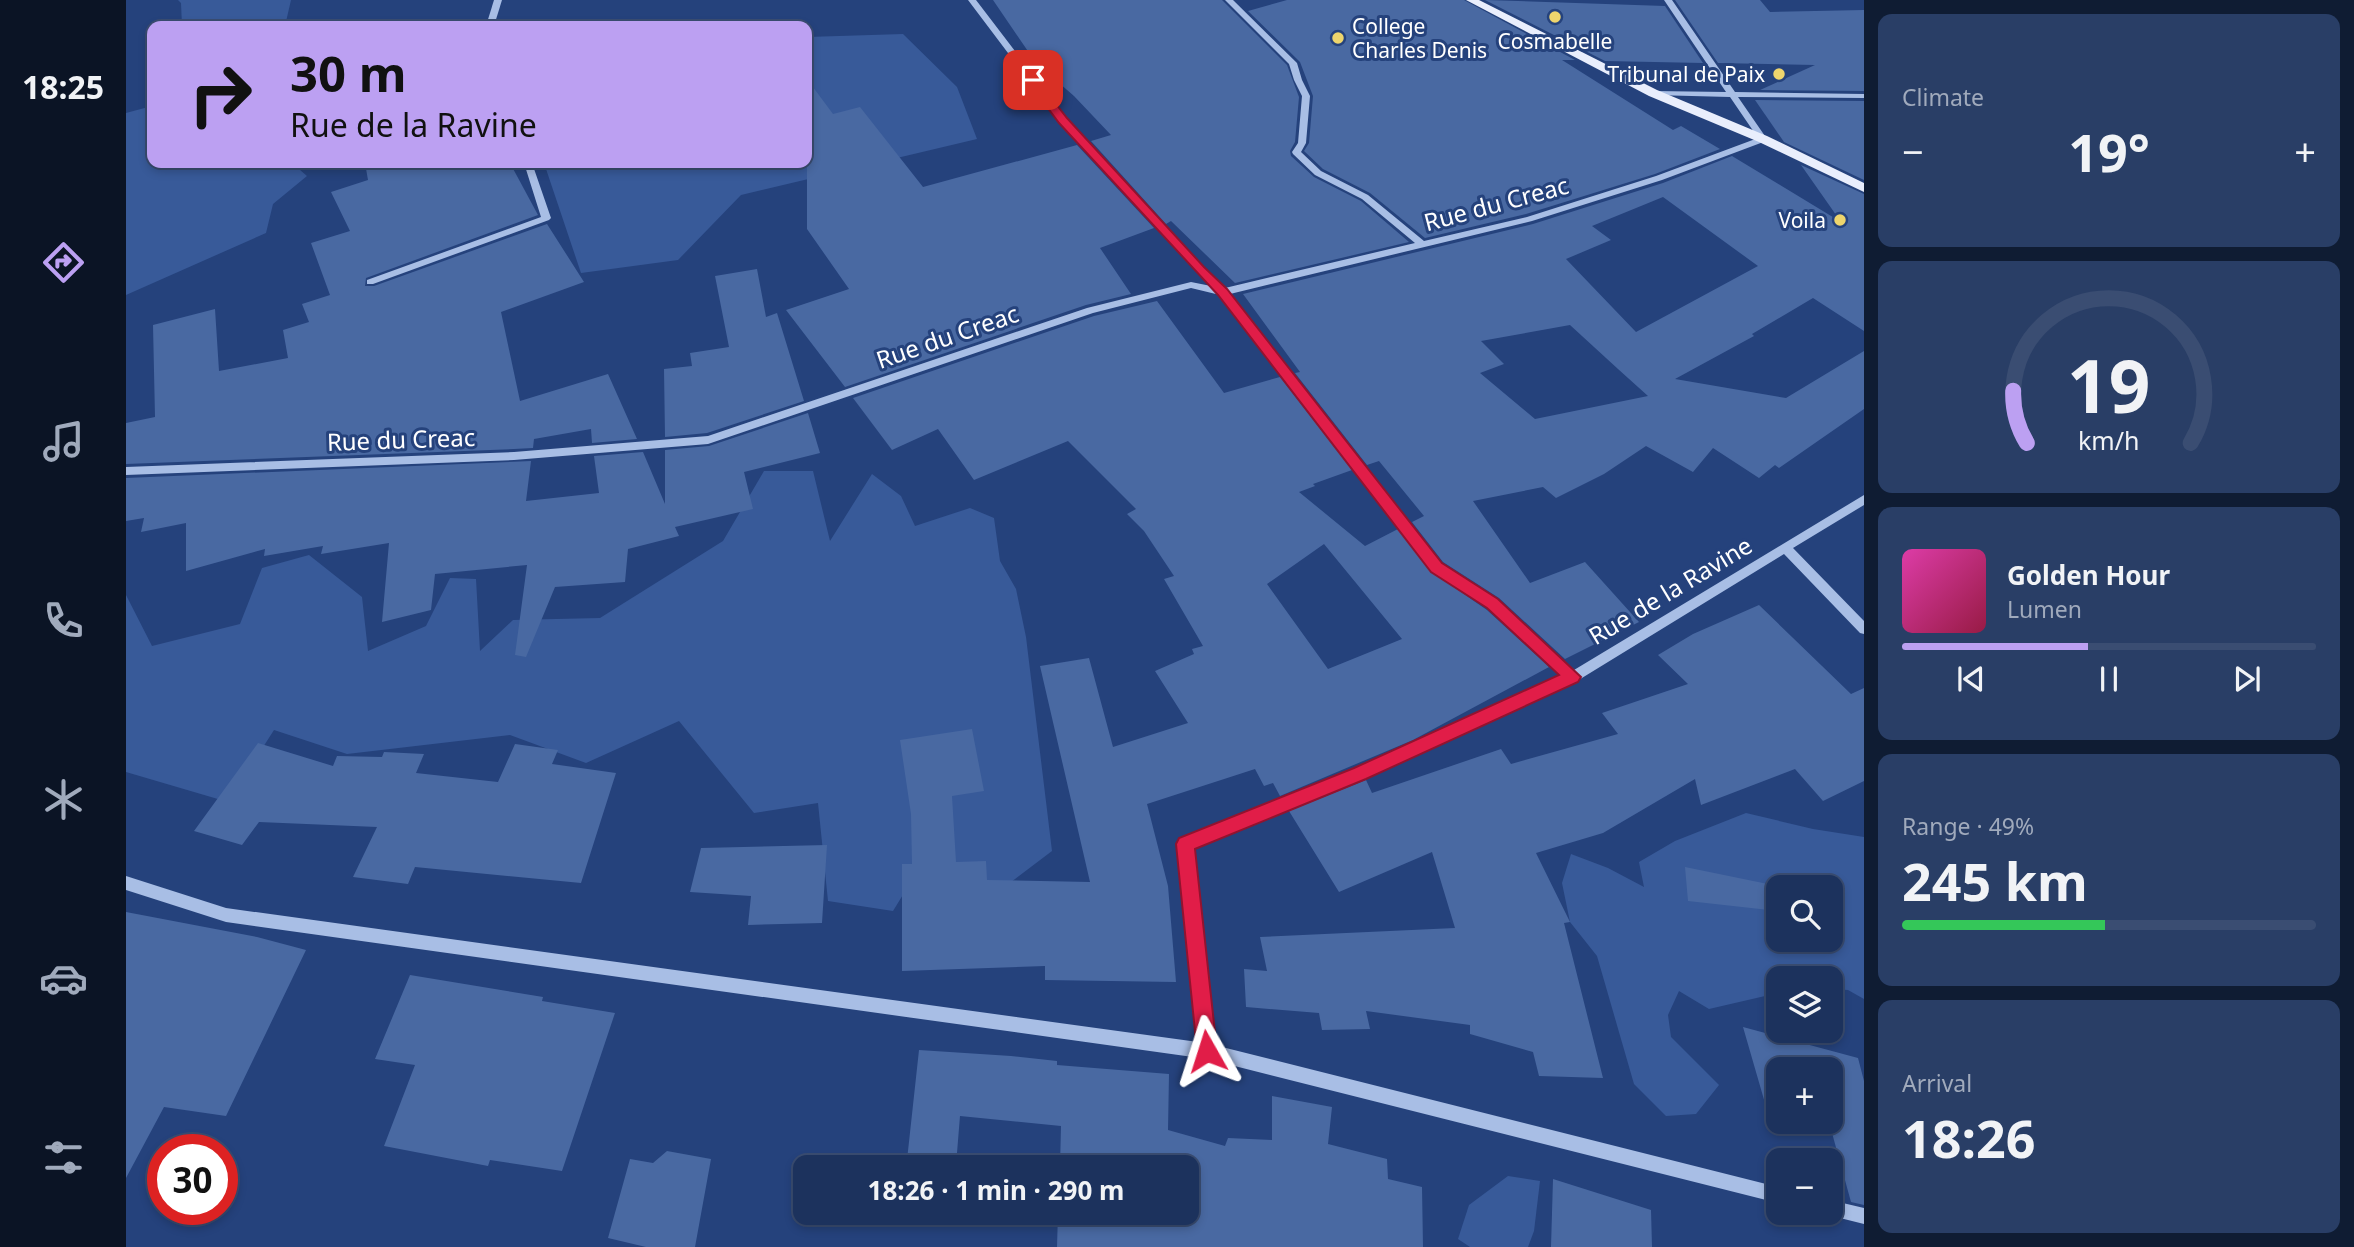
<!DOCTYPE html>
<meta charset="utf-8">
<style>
body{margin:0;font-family:"Noto Sans",sans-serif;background:#293e66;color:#f1f3f6;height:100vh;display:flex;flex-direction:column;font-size:26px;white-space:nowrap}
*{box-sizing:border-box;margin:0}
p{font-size:23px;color:#a0aabc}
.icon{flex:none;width:38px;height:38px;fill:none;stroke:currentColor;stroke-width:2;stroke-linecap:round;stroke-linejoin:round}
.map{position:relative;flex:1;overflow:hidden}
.details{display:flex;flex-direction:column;gap:14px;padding:14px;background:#0f1c33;width:490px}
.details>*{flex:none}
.banner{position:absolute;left:21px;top:21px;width:665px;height:147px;border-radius:14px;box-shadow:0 4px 10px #0003,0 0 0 2px #3a4d72;background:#bca0f2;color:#111;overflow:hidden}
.fabs{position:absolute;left:1640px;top:875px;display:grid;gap:14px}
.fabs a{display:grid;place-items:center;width:77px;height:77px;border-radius:14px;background:#1c325d;box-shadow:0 4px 10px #0003,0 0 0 2px #3a4d72;font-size:35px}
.speed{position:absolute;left:21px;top:1134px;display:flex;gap:14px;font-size:35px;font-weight:700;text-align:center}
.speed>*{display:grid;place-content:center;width:91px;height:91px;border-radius:50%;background:#1c325d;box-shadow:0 4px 10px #0003,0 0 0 2px #3a4d72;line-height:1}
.speed .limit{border:10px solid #d22;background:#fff;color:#111}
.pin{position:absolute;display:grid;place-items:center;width:60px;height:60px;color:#fff;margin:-30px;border-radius:14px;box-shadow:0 4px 10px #0006}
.me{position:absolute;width:77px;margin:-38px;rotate:354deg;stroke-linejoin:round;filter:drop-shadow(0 0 5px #0008)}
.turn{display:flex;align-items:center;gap:24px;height:147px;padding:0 28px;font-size:32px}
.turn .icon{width:91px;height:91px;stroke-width:2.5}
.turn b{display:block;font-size:49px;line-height:60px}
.big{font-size:52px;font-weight:700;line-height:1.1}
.details .card{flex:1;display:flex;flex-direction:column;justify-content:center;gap:10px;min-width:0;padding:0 24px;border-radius:14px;background:#293e66}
.details .dial{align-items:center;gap:0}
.dial svg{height:182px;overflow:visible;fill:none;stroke:#3a4d72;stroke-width:7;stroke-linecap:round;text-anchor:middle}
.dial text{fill:#f1f3f6;stroke:none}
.song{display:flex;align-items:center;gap:21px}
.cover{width:84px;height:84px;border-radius:10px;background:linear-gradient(135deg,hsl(320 70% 55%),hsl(340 70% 35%))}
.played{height:7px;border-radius:4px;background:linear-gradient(90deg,#bca0f2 45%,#3a4d72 45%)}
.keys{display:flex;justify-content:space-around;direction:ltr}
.heat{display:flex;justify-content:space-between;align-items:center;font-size:38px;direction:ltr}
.charge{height:10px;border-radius:5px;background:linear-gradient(90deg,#34c759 49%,#3a4d72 0)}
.trip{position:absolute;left:667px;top:1155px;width:406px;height:70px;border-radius:14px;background:#1c325d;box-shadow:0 4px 10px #0003,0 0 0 2px #3a4d72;font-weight:700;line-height:70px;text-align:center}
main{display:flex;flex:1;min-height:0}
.dock{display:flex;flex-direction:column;width:126px;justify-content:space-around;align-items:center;background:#0b1425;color:#a0aabc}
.dock .icon{width:49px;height:49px}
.dock .current{color:#bca0f2}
.dock b{font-size:32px;color:#f1f3f6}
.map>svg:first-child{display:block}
.green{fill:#385a99;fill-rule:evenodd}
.building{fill:#4969a2;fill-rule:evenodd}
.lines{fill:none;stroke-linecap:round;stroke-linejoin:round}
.minor{fill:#a8bee5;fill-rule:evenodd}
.major{fill:#e9eefc;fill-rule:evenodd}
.route{fill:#e11d48;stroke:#92132f;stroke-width:2}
.poi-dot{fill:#eed56d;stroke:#25427c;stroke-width:2.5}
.labels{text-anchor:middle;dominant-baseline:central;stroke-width:6;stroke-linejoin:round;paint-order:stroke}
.far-poi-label{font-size:21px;fill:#fff;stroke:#25427c;text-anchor:end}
.street-label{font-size:24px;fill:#fff;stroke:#25427c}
</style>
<main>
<nav class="dock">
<b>18:25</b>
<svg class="icon current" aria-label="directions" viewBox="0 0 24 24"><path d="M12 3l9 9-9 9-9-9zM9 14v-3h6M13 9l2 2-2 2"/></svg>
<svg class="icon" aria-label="music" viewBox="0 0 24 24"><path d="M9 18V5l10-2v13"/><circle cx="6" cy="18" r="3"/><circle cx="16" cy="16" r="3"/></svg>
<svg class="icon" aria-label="phone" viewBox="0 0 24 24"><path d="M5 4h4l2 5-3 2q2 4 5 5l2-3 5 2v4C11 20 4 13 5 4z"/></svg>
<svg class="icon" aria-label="climate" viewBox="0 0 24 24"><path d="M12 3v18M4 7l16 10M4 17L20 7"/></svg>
<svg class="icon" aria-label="car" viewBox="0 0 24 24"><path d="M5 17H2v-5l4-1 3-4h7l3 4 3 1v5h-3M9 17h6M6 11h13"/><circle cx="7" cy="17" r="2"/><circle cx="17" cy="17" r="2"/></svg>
<svg class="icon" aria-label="filters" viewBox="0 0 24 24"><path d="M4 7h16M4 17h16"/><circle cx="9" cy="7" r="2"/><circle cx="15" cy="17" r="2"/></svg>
</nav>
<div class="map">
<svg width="1738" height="1247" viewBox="0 0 1738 1247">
<rect width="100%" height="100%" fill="#25427c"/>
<g class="green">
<polygon points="52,0 165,0 159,26 56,26 55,3"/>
<polygon points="777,34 831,87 851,139 615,195 552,260 455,273 418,163 681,163 681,37"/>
<polygon points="26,106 26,163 166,163 181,176 147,204 140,233 0,295 0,113"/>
<polygon points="638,471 687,471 704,541 746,474 775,496 789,526 844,508 868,518 874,561 890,589 900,637 926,851 839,917 794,867 767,911 702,901 692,803 628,813 553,721 460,763 384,735 221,754 148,730 102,802 0,772 0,595 26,646 114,624 136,568 183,555 236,597 242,651 300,626 324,578 350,579 354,651 387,620 474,618 597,541"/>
<path d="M1620,813L1687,829L1738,837V999L1722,990L1705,989L1704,978H1652V993L1583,1009L1553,991L1542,1015L1545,1037L1593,1085L1570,1114L1540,1116L1508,1084L1471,956L1444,922L1436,883L1445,854L1482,868L1518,887L1513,862L1549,841ZM1652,887H1704V940H1652Z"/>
<polygon points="1382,1176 1414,1181 1408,1231 1402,1247 1344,1247 1332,1239 1343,1205"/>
</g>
<g class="building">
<polygon points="867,0 1096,0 1161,65 1173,97 1169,142 1164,151 1165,156 1188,177 1235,201 1283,242 1109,283 1045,221 1040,224 965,141 985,135 948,96 910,63"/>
<polygon points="1161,0 1338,0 1449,60 1436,60 1547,130 1555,126 1594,149 1529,174 1400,214 1299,238 1244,193 1197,169 1178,151 1183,143 1187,96 1174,62 1122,11"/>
<polygon points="1359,0 1539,6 1577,63 1479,61"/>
<polygon points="1549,0 1634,0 1644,12 1738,10 1738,91 1634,90 1689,65 1592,63"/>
<polygon points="681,79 707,114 734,107 797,187 951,145 1028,228 974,248 1005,294 960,305 719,387 660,310 723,289 681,229"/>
<polygon points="1629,100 1738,101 1738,180 1658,142"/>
<path d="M1606,156L1715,222L1675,165L1738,194V331L1687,298L1626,334L1628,336L1549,379L1660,398L1738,351V409L1653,468L1649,465L1633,478L1587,448L1567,472L1520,446L1478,474L1430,498L1417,487L1347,501L1404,583L1459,562L1513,622L1439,659L1373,598L1317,562L1286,522L1298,516L1253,461L1241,465L1169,373L1174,372L1117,294L1407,224L1537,183ZM1537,197L1632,266L1510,332L1440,259L1485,240L1466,226ZM1444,325L1492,369L1522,396L1409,419L1354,373L1378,364L1355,341Z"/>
<polygon points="239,163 384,163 412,215 240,278 239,286 248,286 421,224 458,282 375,312 394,401 482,374 511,439 466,443 465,429 408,439 407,448 388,449 0,464 0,423 29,417 27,325 89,309 93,371 162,358 157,330 183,322 176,304 204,295 185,243 224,231 205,192 242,180"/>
<polygon points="631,269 640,317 651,313 678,401 581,433 539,437 538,369 566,366 564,353 603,347 589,276"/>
<path d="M1031,301L1098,393L1154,377L1226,470L1187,484L1189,486L1173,492L1239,546L1272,529L1306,572L1361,610L1423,667L1287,740L1154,796L1147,783L1138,786L1129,769L1021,804L1042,886L1050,982L919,980V966L776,971V864H786L785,814L774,740L846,729L858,791L826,796L830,862L860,861L861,880L964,882L914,666L963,658L987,747L1062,723L1029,671L1068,654L1066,649L1077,646L1038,579L1048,576L1018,531L1001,514L1010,509L942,441L848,480L812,429L766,450L727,398L968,316ZM1198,544L1276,639L1202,669L1141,584Z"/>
<polygon points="682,413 694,453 618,472 627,509 549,527 553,536 502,549 499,582 429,587 400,657 389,655 401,565 309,574 305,610 256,622 263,543 195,554 197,546 138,556 139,549 60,571 60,523 15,532 18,518 0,521 0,478 405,461 400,501 473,493 468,456 517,452 539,504 539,450 583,446"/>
<polygon points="1633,605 1725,694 1738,688 1738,781 1697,801 1669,769 1575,805 1569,779 1477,833 1410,853 1444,922 1438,923 1477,1078 1413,1076 1407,1052 1344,1034 1344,1025 1240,1011 1244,1029 1196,1030 1193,1013 1120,1007 1118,969 1141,971 1134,937 1329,928 1306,852 1213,892 1163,811 1240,780 1246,793 1375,749 1385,764 1492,734 1476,713 1562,684 1532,655 1567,634"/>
<polygon points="132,743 207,766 211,756 256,757 258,752 298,754 290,773 372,782 389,744 432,750 426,764 490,773 455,883 289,867 282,884 227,877 251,827 133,822 116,845 68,831"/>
<polygon points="701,845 696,923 622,925 625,896 564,892 575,848"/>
<polygon points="1559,867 1656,887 1652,887 1652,911 1562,901"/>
<polygon points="0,912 131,937 180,950 100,1116 38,1107 0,1178"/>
<polygon points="284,975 417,997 416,1001 489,1013 436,1171 364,1160 362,1166 258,1146 289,1065 249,1059"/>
<polygon points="1617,1027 1732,1058 1738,1081 1738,1205 1725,1202 1703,1122 1704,1069 1652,1069 1652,1118 1643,1117"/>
<polygon points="793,1050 885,1056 931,1061 931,1065 1043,1074 1042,1130 1099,1146 1102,1138 1146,1140 1146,1096 1206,1107 1202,1144 1261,1159 1262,1179 1296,1187 1297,1247 931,1247 932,1213 1060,1213 1060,1167 934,1167 935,1126 834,1116 830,1165 781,1160"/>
<polygon points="541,1151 585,1159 569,1247 520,1247 482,1238 504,1159 527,1163"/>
<polygon points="1427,1179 1525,1210 1526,1247 1425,1247"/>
</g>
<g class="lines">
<g class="minor">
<polygon points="368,0 376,0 368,26 360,26"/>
<polygon points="842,0 850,0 940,118 1077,268 1099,288 1289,243 1236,199 1189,175 1167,154 1166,152 1172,143 1176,96 1168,80 1163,64 1099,0 1107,0 1171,63 1176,80 1184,96 1180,143 1175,152 1195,171 1242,195 1298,241 1401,217 1530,176 1632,138 1604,97 1527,95 1523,93 1527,91 1600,92 1538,0 1546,0 1609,92 1738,94 1738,98 1612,97 1641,139 1640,141 1536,180 1406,221 1104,294 1315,564 1371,600 1448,670 1738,495 1738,505 1667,548 1738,621 1738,634 1734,633 1658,554 1451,681 1239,777 1066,848 1088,1045 1652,1187 1652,1203 1081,1059 100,922 0,890 0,876 100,908 1072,1042 1052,844 1054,839 1229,769 1437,676 1363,608 1307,570 1094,295 1065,288 967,313 582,444 388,460 0,475 0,467 388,452 582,436 961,308 1065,282 1085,286 934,122"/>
<polygon points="398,163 406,163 425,218 423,220 247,284 241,284 241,280 415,217"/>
<polygon points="1704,1200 1738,1208 1738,1224 1698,1214 1704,1213"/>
</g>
<polygon class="major" points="1340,0 1353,0 1531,90 1641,136 1738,183 1738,192 1633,142 1523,96"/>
</g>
<polygon class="route" points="903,78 910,78 941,118 1078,267 1101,289 1316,563 1372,599 1455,677 1452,682 1240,779 1069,849 1091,1051 1088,1058 1081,1061 1074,1058 1071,1051 1050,844 1053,838 1228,768 1433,675 1361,608 1305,572 1092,295 933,123 901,80"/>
<g class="poi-dot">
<circle cx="1429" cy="17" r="7"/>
<circle cx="1212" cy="38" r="7"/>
<circle cx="1653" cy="74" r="7"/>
<circle cx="1714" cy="220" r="7"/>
</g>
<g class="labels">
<g class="far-poi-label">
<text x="1226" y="26" text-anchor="start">College<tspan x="1226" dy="24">Charles Denis</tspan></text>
<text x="1429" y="41" text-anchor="middle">Cosmabelle</text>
<text x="1639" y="74">Tribunal de Paix</text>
<text x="1700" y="220">Voila</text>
</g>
<g class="street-label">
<text transform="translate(1370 203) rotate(-15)">Rue du Creac</text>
<text transform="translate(821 336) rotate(-19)">Rue du Creac</text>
<text transform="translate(275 439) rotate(-2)">Rue du Creac</text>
<text transform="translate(1544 590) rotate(-31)">Rue de la Ravine</text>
</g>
</g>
</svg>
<div class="fabs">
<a><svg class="icon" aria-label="search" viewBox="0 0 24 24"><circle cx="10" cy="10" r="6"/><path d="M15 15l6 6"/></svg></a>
<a><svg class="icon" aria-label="layers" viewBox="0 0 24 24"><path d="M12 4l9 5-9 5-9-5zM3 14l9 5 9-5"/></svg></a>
<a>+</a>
<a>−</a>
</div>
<div class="speed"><div class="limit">30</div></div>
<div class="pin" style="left:907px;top:80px;background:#d93025"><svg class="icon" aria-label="arrive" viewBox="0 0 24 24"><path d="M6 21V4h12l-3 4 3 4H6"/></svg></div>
<svg class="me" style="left:1081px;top:1051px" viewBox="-20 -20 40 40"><path d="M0-17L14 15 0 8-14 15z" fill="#e11d48" stroke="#fff" stroke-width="4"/></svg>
<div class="trip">18:26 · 1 min · 290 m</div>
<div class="banner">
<div class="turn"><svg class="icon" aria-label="right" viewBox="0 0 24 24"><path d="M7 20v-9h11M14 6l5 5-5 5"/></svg><div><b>30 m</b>Rue de la Ravine</div></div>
</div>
</div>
<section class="details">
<div class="card"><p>Climate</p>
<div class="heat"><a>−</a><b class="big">19°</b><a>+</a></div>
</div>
<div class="card dial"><svg viewBox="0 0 100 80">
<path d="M14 69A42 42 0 1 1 86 69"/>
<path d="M14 69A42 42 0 0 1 8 46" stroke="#bca0f2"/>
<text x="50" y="56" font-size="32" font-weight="700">19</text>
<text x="50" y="72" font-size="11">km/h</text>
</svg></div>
<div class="card">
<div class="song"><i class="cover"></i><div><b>Golden Hour</b><p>Lumen</p></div></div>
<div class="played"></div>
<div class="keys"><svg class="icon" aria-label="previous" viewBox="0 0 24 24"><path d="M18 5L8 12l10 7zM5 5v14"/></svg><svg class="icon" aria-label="pause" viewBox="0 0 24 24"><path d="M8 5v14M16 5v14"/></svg><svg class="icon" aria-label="next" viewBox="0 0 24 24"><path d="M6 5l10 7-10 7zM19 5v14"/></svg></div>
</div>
<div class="card"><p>Range · 49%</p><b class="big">245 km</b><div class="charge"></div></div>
<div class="card"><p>Arrival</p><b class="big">18:26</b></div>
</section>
</main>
